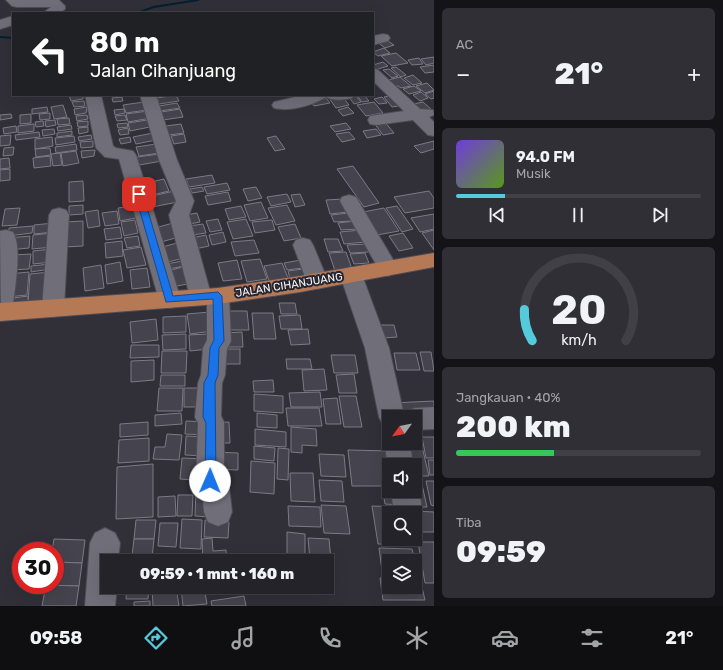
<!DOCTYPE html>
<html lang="id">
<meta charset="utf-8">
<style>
body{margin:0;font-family:Rubik,sans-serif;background:#312f36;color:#f1f3f6;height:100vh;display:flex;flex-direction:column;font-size:15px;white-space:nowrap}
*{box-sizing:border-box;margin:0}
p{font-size:13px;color:#a3a4a8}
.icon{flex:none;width:22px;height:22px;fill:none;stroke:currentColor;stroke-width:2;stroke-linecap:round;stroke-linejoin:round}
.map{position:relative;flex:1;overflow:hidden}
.panel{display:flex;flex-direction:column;gap:8px;padding:8px;background:#141317;width:289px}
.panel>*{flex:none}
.banner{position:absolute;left:12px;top:12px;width:362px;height:84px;border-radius:0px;box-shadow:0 4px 16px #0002,0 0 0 1px #424047;background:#202124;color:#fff;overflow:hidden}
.needle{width:26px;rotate:237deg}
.buttons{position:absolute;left:382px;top:410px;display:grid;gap:8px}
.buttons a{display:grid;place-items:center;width:40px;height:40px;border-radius:0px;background:#25232a;box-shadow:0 4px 16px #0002,0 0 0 1px #424047;font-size:20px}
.speed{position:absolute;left:12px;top:542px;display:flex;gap:8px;font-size:20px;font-weight:700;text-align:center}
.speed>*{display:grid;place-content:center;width:52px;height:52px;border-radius:50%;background:#25232a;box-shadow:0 4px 16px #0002,0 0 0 1px #424047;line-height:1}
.speed .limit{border:6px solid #d22;background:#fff;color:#111}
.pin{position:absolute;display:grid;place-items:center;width:34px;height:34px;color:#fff;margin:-17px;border-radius:8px;box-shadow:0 2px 6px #0006}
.me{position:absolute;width:44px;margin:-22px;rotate:1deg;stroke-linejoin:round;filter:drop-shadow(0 0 3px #0008)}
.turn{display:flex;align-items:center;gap:14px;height:84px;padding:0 12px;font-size:18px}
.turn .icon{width:52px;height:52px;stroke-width:2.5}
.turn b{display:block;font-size:28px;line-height:34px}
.big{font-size:30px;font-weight:800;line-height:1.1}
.panel .tile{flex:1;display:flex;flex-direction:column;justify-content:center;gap:6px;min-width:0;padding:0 14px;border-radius:6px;background:#312f36}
.panel .dial{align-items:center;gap:0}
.dial svg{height:104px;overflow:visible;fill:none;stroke:#424047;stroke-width:7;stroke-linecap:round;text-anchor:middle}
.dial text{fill:#f1f3f6;stroke:none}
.song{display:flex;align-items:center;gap:12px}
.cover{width:48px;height:48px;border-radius:6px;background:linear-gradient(135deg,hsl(260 70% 55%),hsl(90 70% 35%))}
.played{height:4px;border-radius:2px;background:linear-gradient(90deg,#53cbdb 20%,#424047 20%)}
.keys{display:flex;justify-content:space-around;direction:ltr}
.heat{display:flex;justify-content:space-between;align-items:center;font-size:22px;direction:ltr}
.charge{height:6px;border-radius:3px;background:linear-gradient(90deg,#34c759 40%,#424047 0)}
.trip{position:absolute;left:100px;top:554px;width:234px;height:40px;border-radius:0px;background:#25232a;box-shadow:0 4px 16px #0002,0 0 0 1px #424047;font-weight:800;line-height:40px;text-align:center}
.menu{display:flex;height:64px;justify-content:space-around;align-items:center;background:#0f0e11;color:#a3a4a8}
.menu .icon{width:28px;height:28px}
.menu .selected{color:#53cbdb}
.menu b{font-size:18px;color:#f1f3f6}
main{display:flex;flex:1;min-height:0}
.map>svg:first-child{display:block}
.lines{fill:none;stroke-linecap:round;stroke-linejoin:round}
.stream{fill:#022030;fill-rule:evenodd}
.building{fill:#45434d;stroke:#7c7a84}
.minor-casing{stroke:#4e4c54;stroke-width:2}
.major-casing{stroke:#4e4c54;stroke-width:2}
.minor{fill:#706e79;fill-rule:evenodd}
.major{fill:#b57956;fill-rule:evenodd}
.route{fill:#1a73e8;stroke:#114b97}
.labels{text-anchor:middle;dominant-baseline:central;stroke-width:4;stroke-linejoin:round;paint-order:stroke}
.street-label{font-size:11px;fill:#f5f4fa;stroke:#27252e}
</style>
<main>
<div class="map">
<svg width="434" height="606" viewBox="0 0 434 606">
<rect width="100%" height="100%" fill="#312f38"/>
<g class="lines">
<g class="stream">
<polygon points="192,0 200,0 198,1 154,8 140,13 135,13 153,6"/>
<polygon points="0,36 13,37 13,39 0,38"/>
</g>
</g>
<g class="building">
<polygon points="385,39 394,45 385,48 376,41"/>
<polygon points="384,48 390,53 378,56 373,52"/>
<polygon points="396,53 408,63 392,66 381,56"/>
<polygon points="434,57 434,63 426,65 421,59"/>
<polygon points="419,58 423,64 412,65 408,60"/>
<polygon points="383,62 388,66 375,70 373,68 373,65"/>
<polygon points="434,65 434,72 425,73 420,67"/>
<polygon points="396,67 406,75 401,77 391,68"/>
<polygon points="389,69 398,76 392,78 383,70"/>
<polygon points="413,75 422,83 413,85 404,78"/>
<polygon points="400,77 411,86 401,88 398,86 392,87 384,81"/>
<polygon points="427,83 434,90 425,93 416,86"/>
<polygon points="414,86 421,91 409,94 403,89"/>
<polygon points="434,91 434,98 431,99 425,94"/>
<polygon points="421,92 428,98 420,101 413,95"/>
<polygon points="69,95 83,95 83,99 71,101"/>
<polygon points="176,95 179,101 159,104 157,98"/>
<polygon points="355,95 361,102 354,104 348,96"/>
<polygon points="357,95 364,95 369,101 362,102"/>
<polygon points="395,95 404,105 392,107 384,97"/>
<polygon points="342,96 349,105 336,108 329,98"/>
<polygon points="122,97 123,101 113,102 112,98"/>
<polygon points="382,97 387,103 379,104 374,99"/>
<polygon points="326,98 330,103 314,106 310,101"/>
<polygon points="84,101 85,106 74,107 72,102"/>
<polygon points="144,102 147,110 126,113 123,105"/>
<polygon points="374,102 383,113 366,116 357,105"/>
<polygon points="423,102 433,111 419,114 409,105"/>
<polygon points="177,103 180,108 160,111 159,106"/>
<polygon points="63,105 67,117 54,119 51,107"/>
<polygon points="47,107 48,112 32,114 32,109"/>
<polygon points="87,107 86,113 75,115 74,109"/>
<polygon points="348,107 354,113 343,116 338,110"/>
<polygon points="124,109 125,113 115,115 114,110"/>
<polygon points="180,109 183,117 163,120 161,112"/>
<polygon points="148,111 151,118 128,122 126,114"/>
<polygon points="50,113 50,119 40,120 39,114"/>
<polygon points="11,114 12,118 0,120 0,115"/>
<polygon points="31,114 31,123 20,124 20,115"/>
<polygon points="87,115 88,119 77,121 76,116"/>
<polygon points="125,115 127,120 117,121 115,116"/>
<polygon points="69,118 70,124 58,125 57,119"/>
<polygon points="55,120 56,125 46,127 45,121"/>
<polygon points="147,120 150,127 130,131 128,123"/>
<polygon points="43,121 44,126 36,127 35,122"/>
<polygon points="88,121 88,126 78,127 77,122"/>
<polygon points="384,121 394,133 383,135 374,123"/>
<polygon points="127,123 128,127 118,128 117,124"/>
<polygon points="346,123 351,129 335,132 330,126"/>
<polygon points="34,124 34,131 18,133 18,126"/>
<polygon points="181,124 184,133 169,135 166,126"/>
<polygon points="71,125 72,129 58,131 57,127"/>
<polygon points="16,126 17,132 4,134 3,128"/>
<polygon points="88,127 88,132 79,134 78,128"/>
<polygon points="128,128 129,134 120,135 118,130"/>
<polygon points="54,129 55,134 43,136 42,130"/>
<polygon points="376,129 381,135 367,138 363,131"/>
<polygon points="72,131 72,135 57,137 57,133"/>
<polygon points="39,132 40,137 16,140 15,135"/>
<polygon points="349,132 355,139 342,142 336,134"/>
<polygon points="153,133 156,140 136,144 133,137"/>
<polygon points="184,134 186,142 174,144 171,136"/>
<polygon points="11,135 10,145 0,146 0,136"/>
<polygon points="91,135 92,139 79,141 78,137"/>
<polygon points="74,136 75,142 56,145 55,138"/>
<polygon points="276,136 285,149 275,151 267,138"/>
<polygon points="52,137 53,146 35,149 35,139"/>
<polygon points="130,137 131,142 121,144 119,139"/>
<polygon points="93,141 93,147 81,148 80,142"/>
<polygon points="434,141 434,149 421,153 414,146"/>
<polygon points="76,144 77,150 56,153 55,147"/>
<polygon points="156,144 160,153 139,156 136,147"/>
<polygon points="14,147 13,155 3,156 4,148"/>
<polygon points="50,148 51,155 36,157 35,149"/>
<polygon points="95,150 94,156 82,158 81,151"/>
<polygon points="76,151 79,163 63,166 61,153"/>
<polygon points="60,153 62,165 53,166 51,154"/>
<polygon points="159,154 162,161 139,165 137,157"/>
<polygon points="50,156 51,166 34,168 33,158"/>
<polygon points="9,158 10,168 0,169 0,159"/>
<polygon points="353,166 379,203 364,207 337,169"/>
<polygon points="10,169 10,180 0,181 0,170"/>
<polygon points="212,175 215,183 189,187 186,179"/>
<polygon points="164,179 169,191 152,195 147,183"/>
<polygon points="83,181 84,201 69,202 69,182"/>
<polygon points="227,183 230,190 207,194 204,187"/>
<polygon points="202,187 204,191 192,193 190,189"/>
<polygon points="256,187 262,198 248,201 243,189"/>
<polygon points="174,191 178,202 152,207 148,197"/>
<polygon points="429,191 434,198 434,208 405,213 394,197"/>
<polygon points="228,192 231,201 208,205 205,196"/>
<polygon points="287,194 291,202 271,206 267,197"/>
<polygon points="300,194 305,205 295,207 291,195"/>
<polygon points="343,199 348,212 330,214 326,200"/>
<polygon points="261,202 268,218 250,221 244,205"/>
<polygon points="83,205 83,214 69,215 69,206"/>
<polygon points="287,205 295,221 276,225 268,208"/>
<polygon points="133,206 136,218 120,221 118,208"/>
<polygon points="241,206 246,217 229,220 225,209"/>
<polygon points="397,206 413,229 402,232 386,208"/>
<polygon points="20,208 17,225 2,226 5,209"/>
<polygon points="384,208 399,231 377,235 363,212"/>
<polygon points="98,210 100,226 88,228 85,212"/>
<polygon points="117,211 119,224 105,226 102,213"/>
<polygon points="197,213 200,222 189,224 186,215"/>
<polygon points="349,213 352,221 334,222 331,215"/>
<polygon points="434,214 434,229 420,232 411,218"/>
<polygon points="218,219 222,230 210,232 206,221"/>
<polygon points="246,219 253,236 233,239 227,222"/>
<polygon points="135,220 138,233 124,236 121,222"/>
<polygon points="272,220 275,230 255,233 252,222"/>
<polygon points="83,221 83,246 65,247 66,222"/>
<polygon points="355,221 358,229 341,230 338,223"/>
<polygon points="54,223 54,232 34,234 34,225"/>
<polygon points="173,223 179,237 161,242 155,228"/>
<polygon points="203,224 206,233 192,235 189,226"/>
<polygon points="295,224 301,238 284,241 278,227"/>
<polygon points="33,226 32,233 8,236 9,228"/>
<polygon points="120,227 122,238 106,240 104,229"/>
<polygon points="361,230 366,242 344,244 340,232"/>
<polygon points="434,230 434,250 422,233"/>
<polygon points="223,232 226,242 212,245 209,235"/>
<polygon points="53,233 53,247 32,249 33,235"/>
<polygon points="403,233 413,248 399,251 389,236"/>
<polygon points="206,235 209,246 195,249 191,238"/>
<polygon points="30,236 29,248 8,250 9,238"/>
<polygon points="138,236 140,246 127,248 124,238"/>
<polygon points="324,239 338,239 343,251 328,252"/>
<polygon points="254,240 259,253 235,256 231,242"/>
<polygon points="122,241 123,256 106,258 105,243"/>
<polygon points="181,242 188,257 168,262 162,247"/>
<polygon points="367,244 370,252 350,253 347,245"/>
<polygon points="141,247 146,265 127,268 123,250"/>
<polygon points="52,249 52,262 33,264 33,251"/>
<polygon points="346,252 352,269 335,271 329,253"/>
<polygon points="365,253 369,263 354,264 350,254"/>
<polygon points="31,254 29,269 10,270 12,255"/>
<polygon points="260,259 267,279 247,282 241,261"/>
<polygon points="187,260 189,265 169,269 167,264"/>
<polygon points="237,260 242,279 223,281 218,263"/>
<polygon points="301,260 303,268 287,270 284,263"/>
<polygon points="120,262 123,281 107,284 105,265"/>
<polygon points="282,263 288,278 269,281 264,266"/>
<polygon points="50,264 50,269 31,272 31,266"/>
<polygon points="101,265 104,288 85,291 83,268"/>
<polygon points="187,266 193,283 177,286 171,270"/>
<polygon points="147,268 150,287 132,289 130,270"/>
<polygon points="303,269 306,277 290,279 288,271"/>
<polygon points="29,272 27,295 7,297 9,274"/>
<polygon points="50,272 49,300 28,302 30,274"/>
<polygon points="28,296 28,305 5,307 6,299"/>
<polygon points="279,303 295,303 297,314 281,314"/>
<polygon points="222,311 247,311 249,330 222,330"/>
<polygon points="210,312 213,331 190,334 187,314"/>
<polygon points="252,313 273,313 276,339 254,339"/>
<polygon points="300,315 302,329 281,329 279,316"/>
<polygon points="186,316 186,332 163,333 163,317"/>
<polygon points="156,319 158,340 132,343 130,322"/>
<polygon points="379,325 394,325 397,337 383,338"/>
<polygon points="308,329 310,344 291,345 288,330"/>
<polygon points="242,332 243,347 223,347 223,333"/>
<polygon points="186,334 186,349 163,350 162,335"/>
<polygon points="208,334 209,349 190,351 189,335"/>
<polygon points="131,345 159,345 159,357 130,358"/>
<rect x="221" y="349" width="19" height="15"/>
<polygon points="162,351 187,351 186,373 161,373"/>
<polygon points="420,352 431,352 434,371 424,371"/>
<polygon points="394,353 416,353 420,370 397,370"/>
<polygon points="331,355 355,355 358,373 334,373"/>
<polygon points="286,359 310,359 312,369 287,369"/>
<polygon points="154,360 154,380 131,382 131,361"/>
<polygon points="324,369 327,390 304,391 302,370"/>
<polygon points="354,374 357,393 339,393 336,375"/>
<polygon points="161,375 185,375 185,386 160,386"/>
<polygon points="273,380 274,392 254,392 253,381"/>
<polygon points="159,388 183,388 182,411 157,411"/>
<rect x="184" y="388" width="20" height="19"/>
<polygon points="320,392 322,407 291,407 289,393"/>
<polygon points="254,394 283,396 283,413 254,411"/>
<polygon points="339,396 356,396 362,427 344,427"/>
<polygon points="337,398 341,424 326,424 323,399"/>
<polygon points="434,401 434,416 415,417 395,417 391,403"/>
<polygon points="286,408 319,408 322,426 288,426"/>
<polygon points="181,413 182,424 155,426 155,415"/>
<polygon points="257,413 277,415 277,428 257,427"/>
<polygon points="186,421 210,422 209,435 185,434"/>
<polygon points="148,422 148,435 120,437 120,424"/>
<polygon points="229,422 230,443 213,443 213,423"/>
<polygon points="291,427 316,429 317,446 302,445 302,453 291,452"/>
<polygon points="255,429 286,432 286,447 255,445"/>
<polygon points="167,434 182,435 179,460 153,459 155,447 165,447"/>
<polygon points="415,434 419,434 429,476 415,476 415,465 403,465 399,443 415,443"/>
<polygon points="186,436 208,437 207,456 185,455"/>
<polygon points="422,437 434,437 434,458 426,458"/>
<polygon points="149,438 149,461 118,463 119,440"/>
<polygon points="254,446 275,448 274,461 254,459"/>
<polygon points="278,448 289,449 288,480 277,479"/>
<polygon points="348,450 392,451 394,465 389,465 389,491 399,491 402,505 385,504 382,486 352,486"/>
<polygon points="213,452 238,453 238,470 213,469"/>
<polygon points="319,454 344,455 346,477 321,476"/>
<polygon points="182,458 209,459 208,481 180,479"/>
<polygon points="428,460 434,460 434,475 430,475"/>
<polygon points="251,461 275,463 274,494 250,492"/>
<polygon points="153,464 153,517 116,519 117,467"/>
<polygon points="290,473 313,473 315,502 291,501"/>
<polygon points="319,480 342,481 344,502 321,501"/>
<polygon points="415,480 421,480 427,507 409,507 406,491 415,491"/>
<polygon points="426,481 434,481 434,506 431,505"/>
<polygon points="196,490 212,490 211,517 195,516"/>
<polygon points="178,495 193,495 192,516 177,516"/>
<polygon points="175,496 176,516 158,517 158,497"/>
<polygon points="321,505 346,506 350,534 324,533"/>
<polygon points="288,506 320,507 321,527 289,526"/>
<polygon points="372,506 404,507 405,513 389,513 389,539 410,539 411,545 378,544"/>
<polygon points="413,511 434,512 434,532 418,532"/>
<polygon points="182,519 202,520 201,549 180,548"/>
<polygon points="136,520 156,520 154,539 134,539"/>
<polygon points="205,520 229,522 228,538 204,537"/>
<polygon points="160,523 178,523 176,547 158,546"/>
<polygon points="287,532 305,534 305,561 287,561"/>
<polygon points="212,538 213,551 226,550 227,561 203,561 202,539"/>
<polygon points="308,538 329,539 331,560 310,560"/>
<polygon points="54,539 85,540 82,563 55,562 55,551 52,551"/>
<polygon points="134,539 154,539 152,558 132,556"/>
<polygon points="418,542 434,542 434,583 425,583"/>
<polygon points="379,548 412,549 415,561 389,561 389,572 382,571"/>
<polygon points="132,556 152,558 152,561 131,561"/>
<polygon points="55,562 82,563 79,586 46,585 55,585"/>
<polygon points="380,578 389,578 389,587 415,587 415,579 420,579 425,600 383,600"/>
<polygon points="46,585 79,586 76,606 42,606"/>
<polygon points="127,587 149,587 148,599 126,599"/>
<polygon points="152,587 176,587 179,606 153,606"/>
<polygon points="181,587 204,587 207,604 183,606"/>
<polygon points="244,596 246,606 212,606 211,601"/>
<polygon points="150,601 150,606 134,606 134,602"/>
</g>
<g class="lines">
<g class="minor-casing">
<g id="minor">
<polygon points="6,0 59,0 65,6 65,9 60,13 43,13 51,7 17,7 12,6"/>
<polygon points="13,16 13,25 0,29 0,20"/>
<polygon points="383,34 388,35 390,38 388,41 373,45 373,36"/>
<polygon points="373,68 378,70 420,109 433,110 434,115 429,117 434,122 434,136 428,135 413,120 376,125 370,124 368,120 370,116 404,111 373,81"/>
<polygon points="85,95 101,95 113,146 116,148 133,151 136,155 181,300 178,306 170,308 162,306 159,300 119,159 105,157 96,148"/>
<polygon points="140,95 156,95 177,160 194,201 189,215 210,291 218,288 226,290 229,296 231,341 227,349 225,375 222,383 221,416 224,422 224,476 229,486 232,512 228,522 218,526 208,522 204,512 202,492 196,481 198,423 195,417 198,383 201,375 203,348 207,340 207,303 201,305 193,303 190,297 169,215 176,201 159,160"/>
<path d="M304,95H354L352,98C344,100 333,101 326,97C314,105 289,112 274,108L272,105L274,102Z"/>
<polygon points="349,195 356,197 395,263 398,268 395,273 388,276 381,273 340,201 342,197"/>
<polygon points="59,208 66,210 69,215 64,308 61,314 53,317 45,314 42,308 49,215 52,210"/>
<path d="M6,230L13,232C23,249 14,292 12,312L9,318L1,321L0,231Z"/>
<polygon points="303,238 310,240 313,245 328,281 325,287 317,289 309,287 293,245 296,240"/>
<polygon points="351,267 358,269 362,275 389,348 404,415 406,411 415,408 434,407 434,429 415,430 415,417 389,417 389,427 383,425 379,417 365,348 340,275 344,269"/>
<polygon points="389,434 389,443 410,443 413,465 389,465 389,470 384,443"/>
<path d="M415,482C421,496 424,509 418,523L415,524V513H394L391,491H415Z"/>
<polygon points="105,528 115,533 120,543 118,561 107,561 107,587 117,587 115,606 85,606 90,543 95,533"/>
</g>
</g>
<g class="major-casing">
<polygon id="major" points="434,253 434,267 300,292 218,304 0,321 0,303 218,288 300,276"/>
</g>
<use href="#minor" class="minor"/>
<use href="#major" class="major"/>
</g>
<polygon class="route" points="139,192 143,194 173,296 218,292 222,296 224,341 219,348 218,375 215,383 216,481 214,485 210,487 206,485 205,481 206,423 203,417 204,383 208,375 210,348 214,340 213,299 166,302 135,194"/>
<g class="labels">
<g class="street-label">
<text transform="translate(289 285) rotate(-9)">JALAN CIHANJUANG</text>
</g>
</g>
</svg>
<div class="buttons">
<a><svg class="needle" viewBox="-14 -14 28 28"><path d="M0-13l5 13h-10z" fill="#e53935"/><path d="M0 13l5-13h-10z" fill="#a3a4a8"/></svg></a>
<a><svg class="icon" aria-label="sound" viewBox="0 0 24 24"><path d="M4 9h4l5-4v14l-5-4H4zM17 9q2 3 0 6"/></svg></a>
<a><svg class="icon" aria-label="search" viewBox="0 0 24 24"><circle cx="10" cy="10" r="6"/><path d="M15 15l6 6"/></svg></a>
<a><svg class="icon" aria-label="layers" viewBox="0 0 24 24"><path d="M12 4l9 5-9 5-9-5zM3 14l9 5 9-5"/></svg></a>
</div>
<div class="speed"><div class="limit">30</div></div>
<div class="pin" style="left:139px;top:194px;background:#d93025"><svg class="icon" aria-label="arrive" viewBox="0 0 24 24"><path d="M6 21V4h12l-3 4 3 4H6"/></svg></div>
<svg class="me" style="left:210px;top:481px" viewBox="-20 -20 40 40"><circle r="19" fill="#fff"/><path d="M0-13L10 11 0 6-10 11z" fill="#1a73e8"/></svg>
<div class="trip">09:59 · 1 mnt · 160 m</div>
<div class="banner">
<div class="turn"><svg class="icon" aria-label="left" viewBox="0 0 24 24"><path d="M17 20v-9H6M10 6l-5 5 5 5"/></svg><div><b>80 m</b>Jalan Cihanjuang</div></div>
</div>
</div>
<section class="panel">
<div class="tile"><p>AC</p>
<div class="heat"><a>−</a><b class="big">21°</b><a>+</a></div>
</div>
<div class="tile">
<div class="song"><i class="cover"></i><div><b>94.0 FM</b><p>Musik</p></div></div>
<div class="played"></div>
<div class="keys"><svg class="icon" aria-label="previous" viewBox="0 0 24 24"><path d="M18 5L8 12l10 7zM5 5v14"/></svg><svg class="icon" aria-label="pause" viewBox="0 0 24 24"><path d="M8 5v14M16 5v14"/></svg><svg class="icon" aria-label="next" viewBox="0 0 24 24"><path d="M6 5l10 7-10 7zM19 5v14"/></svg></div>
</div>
<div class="tile dial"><svg viewBox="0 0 100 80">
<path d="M14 69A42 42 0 1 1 86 69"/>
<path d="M14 69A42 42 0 0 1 8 45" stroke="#53cbdb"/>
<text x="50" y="56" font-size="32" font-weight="700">20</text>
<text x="50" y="72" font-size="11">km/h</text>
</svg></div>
<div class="tile"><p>Jangkauan · 40%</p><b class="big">200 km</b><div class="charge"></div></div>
<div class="tile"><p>Tiba</p><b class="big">09:59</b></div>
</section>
</main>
<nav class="menu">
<b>09:58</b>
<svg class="icon selected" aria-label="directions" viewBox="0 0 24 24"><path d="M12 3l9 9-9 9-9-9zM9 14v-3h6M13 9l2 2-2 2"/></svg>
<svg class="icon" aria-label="music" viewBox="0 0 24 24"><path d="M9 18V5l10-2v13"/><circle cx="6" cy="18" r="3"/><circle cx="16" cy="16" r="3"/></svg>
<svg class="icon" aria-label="phone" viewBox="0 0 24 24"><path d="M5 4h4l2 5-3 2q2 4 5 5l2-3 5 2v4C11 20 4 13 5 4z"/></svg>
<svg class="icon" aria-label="climate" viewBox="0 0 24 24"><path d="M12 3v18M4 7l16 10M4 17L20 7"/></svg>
<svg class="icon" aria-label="car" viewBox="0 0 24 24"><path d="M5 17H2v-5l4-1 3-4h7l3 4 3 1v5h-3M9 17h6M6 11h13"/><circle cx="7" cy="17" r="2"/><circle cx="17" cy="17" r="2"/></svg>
<svg class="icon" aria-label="filters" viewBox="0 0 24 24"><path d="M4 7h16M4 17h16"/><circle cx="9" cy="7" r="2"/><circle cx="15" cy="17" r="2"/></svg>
<b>21°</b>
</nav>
